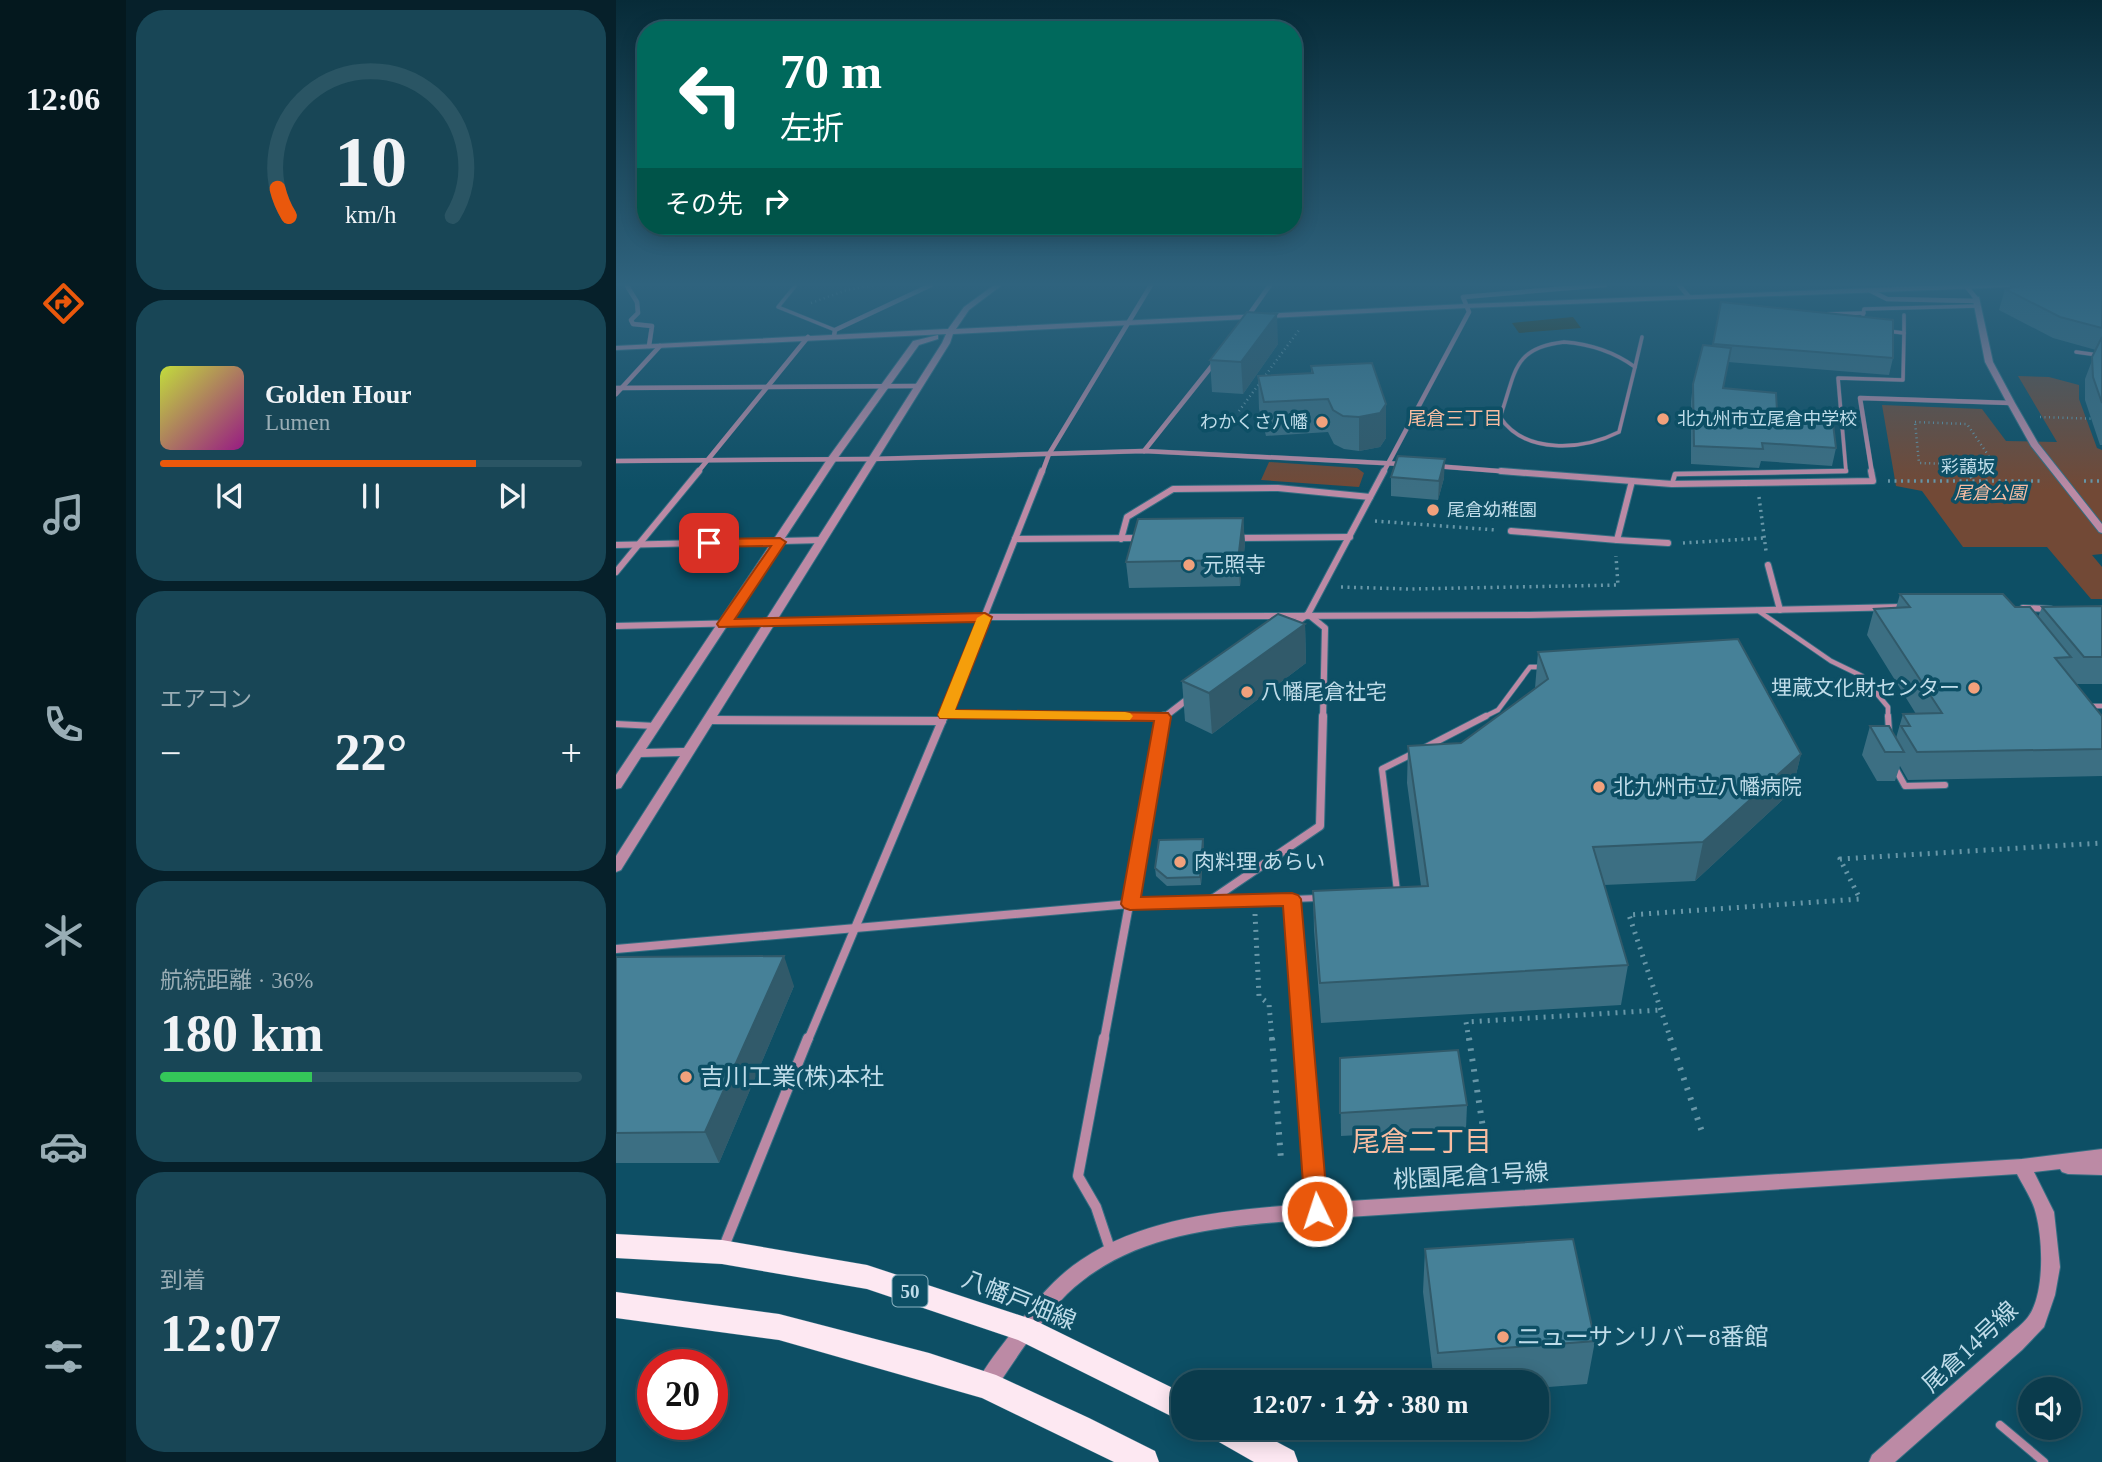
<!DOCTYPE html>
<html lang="ja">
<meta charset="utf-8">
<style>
body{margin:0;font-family:"Times New Roman","Noto Sans JP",serif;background:#184656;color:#f1f3f6;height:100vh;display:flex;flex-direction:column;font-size:26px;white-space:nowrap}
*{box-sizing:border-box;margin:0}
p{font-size:23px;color:#99adb5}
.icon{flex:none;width:38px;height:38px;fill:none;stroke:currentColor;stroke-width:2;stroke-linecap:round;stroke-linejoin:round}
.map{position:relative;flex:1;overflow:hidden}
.side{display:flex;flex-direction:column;gap:10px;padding:10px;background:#06202a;width:490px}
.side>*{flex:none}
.guide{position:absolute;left:21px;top:21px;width:665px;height:214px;border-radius:28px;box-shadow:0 4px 18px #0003,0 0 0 2px #2a5564;background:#00695c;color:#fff;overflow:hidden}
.controls{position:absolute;left:1402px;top:1377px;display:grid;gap:14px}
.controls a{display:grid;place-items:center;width:63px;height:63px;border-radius:50%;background:#0a3b4c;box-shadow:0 4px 18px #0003,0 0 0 2px #2a5564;font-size:35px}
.speed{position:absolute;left:21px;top:1349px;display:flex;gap:14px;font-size:35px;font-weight:700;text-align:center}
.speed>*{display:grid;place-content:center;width:91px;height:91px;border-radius:50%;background:#0a3b4c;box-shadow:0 4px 18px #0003,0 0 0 2px #2a5564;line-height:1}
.speed .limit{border:10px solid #d22;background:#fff;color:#111}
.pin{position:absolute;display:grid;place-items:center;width:60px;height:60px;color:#fff;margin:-30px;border-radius:14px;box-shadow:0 4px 10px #0006}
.me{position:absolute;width:77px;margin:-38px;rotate:356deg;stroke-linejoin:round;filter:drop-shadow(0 0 5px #0008)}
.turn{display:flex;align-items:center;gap:24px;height:147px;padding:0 28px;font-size:32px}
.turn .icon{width:91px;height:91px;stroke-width:2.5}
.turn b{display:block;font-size:49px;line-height:60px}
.then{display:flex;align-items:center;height:66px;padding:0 28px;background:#0003;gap:14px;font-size:26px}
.big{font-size:52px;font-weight:800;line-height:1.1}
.side .tile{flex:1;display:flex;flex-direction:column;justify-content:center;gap:10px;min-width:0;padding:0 24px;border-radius:28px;background:#184656}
.side .dial{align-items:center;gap:0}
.dial svg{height:182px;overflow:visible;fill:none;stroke:#2a5564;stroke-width:7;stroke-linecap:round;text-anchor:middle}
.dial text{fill:#f1f3f6;stroke:none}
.song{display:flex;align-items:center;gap:21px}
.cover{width:84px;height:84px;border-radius:10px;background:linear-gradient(135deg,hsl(70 70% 55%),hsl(310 70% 35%))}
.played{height:7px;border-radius:4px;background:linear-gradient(90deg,#ea580c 75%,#2a5564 75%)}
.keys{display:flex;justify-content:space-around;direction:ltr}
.heat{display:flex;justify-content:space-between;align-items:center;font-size:38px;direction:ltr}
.charge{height:10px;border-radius:5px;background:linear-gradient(90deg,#34c759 36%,#2a5564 0)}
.trip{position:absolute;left:555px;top:1370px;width:378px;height:70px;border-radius:28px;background:#0a3b4c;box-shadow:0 4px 18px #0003,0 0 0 2px #2a5564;font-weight:800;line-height:70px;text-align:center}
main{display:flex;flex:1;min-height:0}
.menu{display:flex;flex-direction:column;width:126px;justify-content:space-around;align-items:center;background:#04181e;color:#99adb5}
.menu .icon{width:49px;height:49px}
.menu .on{color:#ea580c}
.menu b{font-size:32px;color:#f1f3f6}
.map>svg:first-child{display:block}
.green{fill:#724936}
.water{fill:#312f06}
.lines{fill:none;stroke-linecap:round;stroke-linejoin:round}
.service-far3-casing{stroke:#346e82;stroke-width:4.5}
.service-far2-casing{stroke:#346e82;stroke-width:6}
.service-far1-casing{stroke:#346e82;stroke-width:8}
.service-casing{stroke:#346e82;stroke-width:10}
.minor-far3-casing{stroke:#346e82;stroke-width:5}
.minor-far2-casing{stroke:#346e82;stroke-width:8}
.minor-far1-casing{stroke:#346e82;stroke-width:10}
.minor-casing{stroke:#346e82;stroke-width:12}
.tertiary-casing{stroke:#346e82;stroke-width:2}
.primary-casing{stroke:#346e82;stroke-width:1}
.path-far3{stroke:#6897a8;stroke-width:2.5;stroke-dasharray:1 3.5;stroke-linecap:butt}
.path-far2{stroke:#6897a8;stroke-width:3.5;stroke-dasharray:2 4.5;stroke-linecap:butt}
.path-far1{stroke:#6897a8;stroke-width:5;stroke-dasharray:2 6;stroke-linecap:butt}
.path{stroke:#6897a8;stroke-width:6;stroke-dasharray:2.5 8;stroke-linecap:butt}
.service-far3{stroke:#bc8aa5;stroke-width:3.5}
.service-far2{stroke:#bc8aa5;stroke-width:4.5}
.service-far1{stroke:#bc8aa5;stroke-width:6}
.service{stroke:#bc8aa5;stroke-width:8}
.minor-far3{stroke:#bc8aa5;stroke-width:4.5}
.minor-far2{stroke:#bc8aa5;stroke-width:6}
.minor-far1{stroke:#bc8aa5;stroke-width:8}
.minor{stroke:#bc8aa5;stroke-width:10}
.tertiary{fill:#bc8aa5;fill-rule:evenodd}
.primary{fill:#fde8f2;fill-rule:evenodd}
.minor-bridge-casing{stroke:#346e82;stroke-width:5;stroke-linecap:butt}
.minor-bridge{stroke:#bc8aa5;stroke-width:4.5}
.wall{fill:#3c6f83}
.shaded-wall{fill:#315a6a}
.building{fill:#468198;stroke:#315a6a;stroke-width:2}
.route{fill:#ea580c;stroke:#983908;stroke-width:2}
.slow{fill:#f59e0b}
.poi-dot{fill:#f1a17c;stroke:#0d4f65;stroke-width:2.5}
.labels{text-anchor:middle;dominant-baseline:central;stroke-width:7;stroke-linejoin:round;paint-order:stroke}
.far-poi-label{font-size:18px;fill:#bfdce9;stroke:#0d4f65;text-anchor:start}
.far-street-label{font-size:18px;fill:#bfdce9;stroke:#0d4f65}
.far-park-label{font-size:18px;font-style:italic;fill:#f7bda3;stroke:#0d4f65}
.far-neighbourhood-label{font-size:19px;fill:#f9bda1;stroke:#0d4f65}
.shield{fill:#0d4f65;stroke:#8ab2c1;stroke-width:2}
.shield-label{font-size:19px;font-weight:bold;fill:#bfdce9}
.poi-label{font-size:21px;fill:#bfdce9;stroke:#0d4f65;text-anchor:start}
.near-poi-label{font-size:24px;fill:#bfdce9;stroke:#0d4f65;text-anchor:start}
.near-street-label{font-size:24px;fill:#bfdce9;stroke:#0d4f65}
.near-neighbourhood-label{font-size:28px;fill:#f9bda1;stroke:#0d4f65}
</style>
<main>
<nav class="menu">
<b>12:06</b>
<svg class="icon on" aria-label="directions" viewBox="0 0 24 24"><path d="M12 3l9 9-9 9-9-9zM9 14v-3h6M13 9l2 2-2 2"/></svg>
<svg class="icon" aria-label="music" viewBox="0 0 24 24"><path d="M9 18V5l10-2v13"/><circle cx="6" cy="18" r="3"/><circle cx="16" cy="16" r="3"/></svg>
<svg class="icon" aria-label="phone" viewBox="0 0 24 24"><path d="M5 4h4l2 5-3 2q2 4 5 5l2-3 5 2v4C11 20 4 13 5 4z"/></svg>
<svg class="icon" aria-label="climate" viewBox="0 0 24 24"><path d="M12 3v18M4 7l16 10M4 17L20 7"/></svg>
<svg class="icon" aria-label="car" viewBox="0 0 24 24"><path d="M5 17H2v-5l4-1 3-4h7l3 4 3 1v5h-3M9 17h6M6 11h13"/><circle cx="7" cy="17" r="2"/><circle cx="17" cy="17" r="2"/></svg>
<svg class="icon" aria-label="filters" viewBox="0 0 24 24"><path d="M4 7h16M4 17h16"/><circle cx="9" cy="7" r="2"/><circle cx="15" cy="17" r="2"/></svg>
</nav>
<section class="side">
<div class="tile dial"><svg viewBox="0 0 100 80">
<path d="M14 69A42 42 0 1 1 86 69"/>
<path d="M14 69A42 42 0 0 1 9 57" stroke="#ea580c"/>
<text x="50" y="56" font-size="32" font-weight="700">10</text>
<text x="50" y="72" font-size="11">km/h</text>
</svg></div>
<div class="tile">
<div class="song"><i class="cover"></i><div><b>Golden Hour</b><p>Lumen</p></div></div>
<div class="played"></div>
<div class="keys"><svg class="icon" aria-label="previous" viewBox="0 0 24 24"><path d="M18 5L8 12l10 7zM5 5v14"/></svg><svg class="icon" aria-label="pause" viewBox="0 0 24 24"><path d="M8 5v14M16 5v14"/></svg><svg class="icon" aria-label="next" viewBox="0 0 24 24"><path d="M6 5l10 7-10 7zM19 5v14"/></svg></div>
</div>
<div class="tile"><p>エアコン</p>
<div class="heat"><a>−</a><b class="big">22°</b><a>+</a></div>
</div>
<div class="tile"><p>航続距離 · 36%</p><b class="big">180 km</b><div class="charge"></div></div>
<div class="tile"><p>到着</p><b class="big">12:07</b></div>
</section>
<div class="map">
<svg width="1486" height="1462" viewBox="0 0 1486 1462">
<rect width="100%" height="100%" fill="#0d4f65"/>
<g class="green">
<polygon points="1402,376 1433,377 1463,385 1463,399 1481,448 1486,450 1486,554 1476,555 1486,567 1486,599 1475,599 1431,547 1347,547 1306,491 1280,486 1266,405 1366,409 1390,441 1441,442"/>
<polygon points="653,462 741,468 748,473 743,487 645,480"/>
</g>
<polygon class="water" points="957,317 965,328 903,333 896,323"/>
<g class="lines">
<g class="service-far3-casing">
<g id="service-far3">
<polyline points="180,285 162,307 219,330"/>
<polyline points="1212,314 1248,313"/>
<polyline points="1247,315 1248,309 1361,306"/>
<polyline points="1271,331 1288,333 1288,315"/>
<path d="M948,342C974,344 997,351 1019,367L1003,432C967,450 909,455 884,417C900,374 895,348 948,342Z"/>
<polyline points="1460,352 1482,355"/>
<polyline points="1019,367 1026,337"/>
<polyline points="1131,473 1230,471 1222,378 1287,380 1288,333"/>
</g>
</g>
<g class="service-far2-casing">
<g id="service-far2">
<polyline points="1056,484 1059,474 1230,471"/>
<polyline points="1141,610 1215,661 1246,676 1272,707 1272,718"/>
<polyline points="1473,706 1486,706"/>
<polyline points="866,718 882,710 914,667 927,667"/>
</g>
</g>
<g class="service-far1-casing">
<g id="service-far1">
<polyline points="1272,716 1273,732"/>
<polyline points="0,724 39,726"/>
<polyline points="810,747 870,716"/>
<polyline points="1279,768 1289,786 1329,785"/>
<polyline points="781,891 766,769 798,753"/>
<polyline points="595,900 676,899"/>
<polyline points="687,1040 676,899 702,898"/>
</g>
</g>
<g class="service-casing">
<g id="service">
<polyline points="687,1038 700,1208"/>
<polyline points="1384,1425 1428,1462"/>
</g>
</g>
<g class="minor-far3-casing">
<g id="minor-far3">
<polyline points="1063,285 1073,297"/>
<polyline points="11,286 21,302 22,313 15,320 17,324 36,326 33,346"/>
<polyline points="1255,291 1271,299 1361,301"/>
<polyline points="630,319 654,285"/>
<polyline points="218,336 219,330 315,285"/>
<polyline points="0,388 301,386"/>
<polyline points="0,394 44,346"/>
<polyline points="528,451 599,362"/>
<polyline points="0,461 257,459 528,451 786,464"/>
<polyline points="819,466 908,473"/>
<polyline points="81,473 192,337"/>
<polyline points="426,473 433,454 535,285"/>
<polyline points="767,473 853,312 847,297 989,285"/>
<polyline points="1256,473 1244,398 1395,403"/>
</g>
</g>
<g class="minor-far2-casing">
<g id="minor-far2">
<polyline points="885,471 1056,484 1257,481 1255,471"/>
<polyline points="895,531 1001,540 1016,481"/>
<polyline points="619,538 734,537"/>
<polyline points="399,539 523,538"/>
<polyline points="505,539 511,517 557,489 662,488 754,497"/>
<polyline points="1001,540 1052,543"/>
<polyline points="0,545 206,540"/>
<polyline points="1152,565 1164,610"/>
<polyline points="0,572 83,471"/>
<polyline points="1407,608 1434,609"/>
<polyline points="693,615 709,628 707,718"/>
<polyline points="0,626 369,617 913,615 1287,607"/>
<polyline points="674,627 692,614 768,471"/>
<polyline points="329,715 547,717"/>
<polyline points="328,718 426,471"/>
<polyline points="547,718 573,698"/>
</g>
</g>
<g class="minor-far1-casing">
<g id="minor-far1">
<polyline points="463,716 547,717"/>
<polyline points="94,720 326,721"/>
<polyline points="0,949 514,904 595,900 704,826 707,716"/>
<polyline points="192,1040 328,716"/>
<polyline points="488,1040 548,716"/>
</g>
</g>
<g class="minor-casing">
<g id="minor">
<polyline points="488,1038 462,1176 480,1207 495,1252"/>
<polyline points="107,1249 192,1038"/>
</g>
</g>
<g class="tertiary-casing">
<g id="tertiary">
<polygon points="378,285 386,285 353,310 340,329 850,304 1335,285 1395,285 1392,287 850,308 337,334 334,343 5,870 0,872 0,856 64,756 25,757 5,788 0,789 0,775 212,458 297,341 322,335 322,339 303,345 221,459 30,749 68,748 326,343 330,334 0,350 0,346 332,329 348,307"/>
<polygon points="1356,295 1363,297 1377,362 1399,403 1422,443 1486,524 1486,533 1483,532 1415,446 1391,403 1369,362"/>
<path d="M1486,1149V1175L1452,1174L1446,1172L1444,1169L1418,1172L1438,1212L1444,1267L1439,1295L1428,1327L1406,1350L1279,1462H1253L1256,1455L1392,1336C1398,1330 1407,1324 1412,1317C1429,1294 1427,1241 1420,1214C1417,1200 1407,1186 1401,1174L701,1219C614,1226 518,1230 451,1294C422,1323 400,1359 377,1392L370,1395L363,1392L360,1385C369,1365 386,1346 399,1328C418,1303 439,1277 465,1260C534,1214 621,1210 701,1203L1406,1159Z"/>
</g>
</g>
<g class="primary-casing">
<g id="primary">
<polygon points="0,1234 106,1240 251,1265 418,1320 567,1393 567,1422 402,1340 251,1289 106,1264 0,1258"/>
<polygon points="0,1292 163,1314 313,1353 380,1375 473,1418 539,1451 543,1462 498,1462 366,1398 163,1340 0,1318"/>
<polygon points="591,1428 635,1428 678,1451 682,1462 638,1462 596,1438"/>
</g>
</g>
<g class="path-far3">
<polyline points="195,303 231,290 258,285"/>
<polyline points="623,411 683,330"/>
<polyline points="1424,417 1486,419"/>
<polygon points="1299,422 1351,424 1379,465 1303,463"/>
<polyline points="1347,465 1352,473"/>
</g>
<g class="path-far2">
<polyline points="1351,471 1358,481"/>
<polyline points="1272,481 1424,481"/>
<polyline points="1468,481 1486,481"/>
<polyline points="1143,497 1150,551"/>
<polyline points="759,521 880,530"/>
<polyline points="1067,543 1148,538"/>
<polyline points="725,587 792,589 1002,585 1000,556"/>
</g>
<g class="path-far1">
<polyline points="639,914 643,996 653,1004 656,1040"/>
<polyline points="853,1040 850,1022 1045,1010"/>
<polyline points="1055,1040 1013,915 1244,899 1224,859 1486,843"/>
</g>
<g class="path">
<polyline points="656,1038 665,1160"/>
<polyline points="853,1038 870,1147"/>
<polyline points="1054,1038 1086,1132"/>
</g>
<use href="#service-far3" class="service-far3"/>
<use href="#service-far2" class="service-far2"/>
<use href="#service-far1" class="service-far1"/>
<use href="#service" class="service"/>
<use href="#minor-far3" class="minor-far3"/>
<use href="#minor-far2" class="minor-far2"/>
<use href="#minor-far1" class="minor-far1"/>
<use href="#minor" class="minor"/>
<use href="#tertiary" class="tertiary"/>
<use href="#primary" class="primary"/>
<g class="minor-bridge-casing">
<polyline id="minor-bridge" points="1349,285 1359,297"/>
</g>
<use href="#minor-bridge" class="minor-bridge"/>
</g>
<g class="wall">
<polygon points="1486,285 1486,445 1484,445 1469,400 1469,379 1480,350 1437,338 1383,310 1389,289"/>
<polygon points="1105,302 1277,358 1273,375 1112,362 1107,388 1161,411 1220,448 1216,466 1145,461 1143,468 1075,464 1075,401 1077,384 1097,346"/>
<polygon points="662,344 627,394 596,392 594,360"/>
<polygon points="695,366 770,438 764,447 743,451 728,449 718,444 712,432 650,436 643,409 642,376 695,373"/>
<polygon points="775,477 828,478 822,500 775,496"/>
<polygon points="627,518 629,544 624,586 513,588 510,562"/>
<polygon points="1284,594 1399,607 1422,617 1426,607 1486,606 1486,684 1460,684 1486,716 1486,776 1292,780 1284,766 1279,781 1261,781 1246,755 1254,726 1280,738 1287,714 1300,714 1251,635 1258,609 1280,608"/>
<polygon points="689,624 690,663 596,734 569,721 566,681"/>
<polygon points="922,652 1185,754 1176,791 1079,881 988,885 1012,965 1005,1005 705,1023 698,930 697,891 805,886 791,783 792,746 845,743 919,688"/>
<polygon points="587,839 588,846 585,885 551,886 540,876 539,868"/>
<polygon points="0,957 178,986 103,1163 0,1163"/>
<polygon points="724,1058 851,1105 850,1129 725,1136"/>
<polygon points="809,1249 979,1341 971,1384 920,1388 920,1382 818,1382 807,1292"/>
</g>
<g class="shaded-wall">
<polygon points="661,314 662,344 627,394 625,362"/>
<polygon points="770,404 770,438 764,447 743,451 743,417"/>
<polygon points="829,459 828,478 822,500 823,481"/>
<polygon points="627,518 629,544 624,586 622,560"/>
<polygon points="689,624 690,663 596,734 593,693"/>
<polygon points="1185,754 1176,791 1079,881 1087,842"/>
<polygon points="587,839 588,846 585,885 584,877"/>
<polygon points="168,956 178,986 103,1163 89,1132"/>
</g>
<g class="building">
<polygon points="1409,285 1486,285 1486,328 1444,317 1389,289"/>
<polygon points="1105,302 1277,320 1277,358 1097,344"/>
<polygon points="631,312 661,314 625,362 594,360"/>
<polygon points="1486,337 1486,403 1477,377 1476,357"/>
<polygon points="1087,345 1115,348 1107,388 1160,393 1161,411 1216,416 1220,448 1146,443 1147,449 1078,446 1077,384"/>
<polygon points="756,363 770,404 764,413 743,417 727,416 717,410 712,399 648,402 642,376 697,373 695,366"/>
<polygon points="782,456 829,459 823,481 775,477"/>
<polygon points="627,518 622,560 510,562 522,519"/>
<polygon points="1284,594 1387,594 1399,607 1414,607 1455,657 1439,658 1486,716 1486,749 1301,752 1285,726 1294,726 1287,714 1326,713 1258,609 1294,607"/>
<polygon points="1486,606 1486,657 1468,657 1426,607"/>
<polygon points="662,614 689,624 593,693 566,681"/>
<polygon points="1122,639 1185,754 1087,842 977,847 1012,965 704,983 697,891 812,886 792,746 845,743 932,679 922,652"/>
<polygon points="1254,726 1273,726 1288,752 1269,752"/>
<polygon points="587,839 584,877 551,878 539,868 543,840"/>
<polygon points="168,956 89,1132 0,1133 0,957"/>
<polygon points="842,1050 851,1105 724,1113 724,1058"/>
<polygon points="957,1239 979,1341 822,1353 809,1249"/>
</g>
<linearGradient id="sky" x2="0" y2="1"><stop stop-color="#072b38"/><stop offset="0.58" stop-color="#2f637e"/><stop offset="1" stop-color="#2f637e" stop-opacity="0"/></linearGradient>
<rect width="1486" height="490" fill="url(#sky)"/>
<polygon class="route" points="164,538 170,542 119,619 369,613 376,617 339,710 552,713 555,717 525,897 676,893 682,895 685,899 712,1211 709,1218 701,1221 692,1218 689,1211 667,906 514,910 508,908 505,904 538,721 324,718 322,715 360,622 103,627 101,624 155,546 93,547 86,543 93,539"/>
<polygon class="slow" points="368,614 375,618 339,710 509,712 514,713 517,716 514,720 324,718 322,715 361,618"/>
<g class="poi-dot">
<circle cx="1047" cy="419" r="7"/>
<circle cx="706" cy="422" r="7"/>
<circle cx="817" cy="510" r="7"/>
<circle cx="573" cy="565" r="7"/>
<circle cx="1358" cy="688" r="7"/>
<circle cx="631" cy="692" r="7"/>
<circle cx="983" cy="787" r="7"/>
<circle cx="564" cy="862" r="7"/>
<circle cx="70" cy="1077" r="7"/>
<circle cx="887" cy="1337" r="7"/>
</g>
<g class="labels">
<g class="far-poi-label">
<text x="1061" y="419">北九州市立尾倉中学校</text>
<text x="692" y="422" text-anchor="end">わかくさ八幡</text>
<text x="831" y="510">尾倉幼稚園</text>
</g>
<g class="far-street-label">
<text x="1352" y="467">彩藹坂</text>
</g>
<g class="far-park-label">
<text x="1374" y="493">尾倉公園</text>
</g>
<g class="far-neighbourhood-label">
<text x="839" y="418">尾倉三丁目</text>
</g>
<rect class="shield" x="276.5" y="1275.5" width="35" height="31" rx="5"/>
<g class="shield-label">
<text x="294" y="1291">50</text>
</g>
<g class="poi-label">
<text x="587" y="565">元照寺</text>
<text x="1344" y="688" text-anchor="end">埋蔵文化財センター</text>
<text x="645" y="692">八幡尾倉社宅</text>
<text x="997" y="787">北九州市立八幡病院</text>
<text x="578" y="862">肉料理 あらい</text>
</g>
<g class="near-poi-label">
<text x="84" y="1077">吉川工業(株)本社</text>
<text x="901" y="1337">ニューサンリバー8番館</text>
</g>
<g class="near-street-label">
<text transform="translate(855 1176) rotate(-3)">桃園尾倉1号線</text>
<text transform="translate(403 1300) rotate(22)">八幡戸畑線</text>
<text transform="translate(1354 1347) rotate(-43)">尾倉14号線</text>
</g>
<g class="near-neighbourhood-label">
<text x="806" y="1141">尾倉二丁目</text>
</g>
</g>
</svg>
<div class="controls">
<a><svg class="icon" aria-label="sound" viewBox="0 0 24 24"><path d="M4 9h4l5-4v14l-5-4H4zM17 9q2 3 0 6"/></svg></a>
</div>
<div class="speed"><div class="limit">20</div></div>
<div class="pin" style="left:93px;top:543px;background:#d93025"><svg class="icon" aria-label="arrive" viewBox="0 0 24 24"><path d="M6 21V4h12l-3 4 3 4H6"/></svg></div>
<svg class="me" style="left:701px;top:1211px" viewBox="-20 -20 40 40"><circle r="17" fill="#ea580c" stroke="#fff" stroke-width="3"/><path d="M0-11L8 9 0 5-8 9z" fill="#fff"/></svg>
<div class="trip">12:07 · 1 分 · 380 m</div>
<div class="guide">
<div class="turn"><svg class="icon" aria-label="left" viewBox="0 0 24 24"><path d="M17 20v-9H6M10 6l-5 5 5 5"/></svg><div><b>70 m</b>左折</div></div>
<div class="then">その先<svg class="icon" aria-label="right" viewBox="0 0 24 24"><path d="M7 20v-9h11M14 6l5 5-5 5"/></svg></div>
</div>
</div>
</main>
